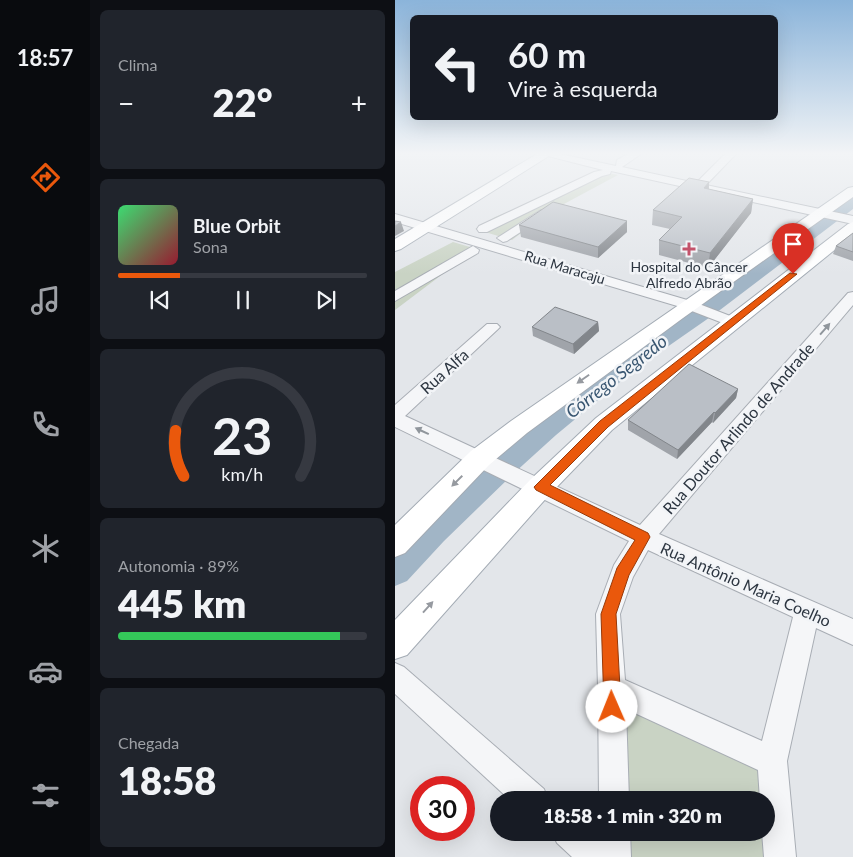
<!DOCTYPE html>
<html lang="pt">
<meta charset="utf-8">
<style>
body{margin:0;font-family:Lato,sans-serif;background:#20242c;color:#f1f3f6;height:100vh;display:flex;flex-direction:column;font-size:19px;white-space:nowrap}
*{box-sizing:border-box;margin:0}
p{font-size:16px;color:#9ea1a6}
.icon{flex:none;width:28px;height:28px;fill:none;stroke:currentColor;stroke-width:2;stroke-linecap:round;stroke-linejoin:round}
.map{position:relative;flex:1;overflow:hidden}
.side{display:flex;flex-direction:column;gap:10px;padding:10px;background:#0d0f14;width:305px}
.side>*{flex:none}
.hud{position:absolute;left:15px;top:15px;width:368px;height:105px;border-radius:8px;box-shadow:0 5px 20px #0002;background:#171b24;color:#f1f3f6;overflow:hidden}
.speed{position:absolute;left:15px;top:776px;display:flex;gap:10px;font-size:25px;font-weight:700;text-align:center}
.speed>*{display:grid;place-content:center;width:65px;height:65px;border-radius:50%;background:#171b24;box-shadow:0 5px 20px #0002;line-height:1}
.speed .limit{border:8px solid #d22;background:#fff;color:#111}
.pin{position:absolute;display:grid;place-items:center;width:42px;height:42px;color:#fff;margin:-51px -21px;border-radius:50% 50% 50% 0;rotate:-45deg;box-shadow:0 0 5px #0007}
.pin .icon{rotate:45deg}
.me{position:absolute;width:55px;margin:-28px;rotate:359deg;stroke-linejoin:round;filter:drop-shadow(0 0 4px #0008)}
.turn{display:flex;align-items:center;gap:18px;height:105px;padding:0 15px;font-size:22px}
.turn .icon{width:65px;height:65px;stroke-width:2.5}
.turn b{display:block;font-size:35px;line-height:42px}
.big{font-size:38px;font-weight:800;line-height:1.1}
.side .widget{flex:1;display:flex;flex-direction:column;justify-content:center;gap:8px;min-width:0;padding:0 18px;border-radius:8px;background:#20242c}
.side .dial{align-items:center;gap:0}
.dial svg{height:130px;overflow:visible;fill:none;stroke:#363941;stroke-width:7;stroke-linecap:round;text-anchor:middle}
.dial text{fill:#f1f3f6;stroke:none}
.song{display:flex;align-items:center;gap:15px}
.cover{width:60px;height:60px;border-radius:8px;background:linear-gradient(135deg,hsl(140 70% 55%),hsl(350 70% 35%))}
.played{height:5px;border-radius:2px;background:linear-gradient(90deg,#ea580c 25%,#363941 25%)}
.keys{display:flex;justify-content:space-around;direction:ltr}
.heat{display:flex;justify-content:space-between;align-items:center;font-size:28px;direction:ltr}
.charge{height:8px;border-radius:4px;background:linear-gradient(90deg,#34c759 89%,#363941 0)}
.trip{position:absolute;left:95px;top:791px;width:285px;height:50px;border-radius:25px;background:#171b24;box-shadow:0 5px 20px #0002;font-weight:800;line-height:50px;text-align:center}
main{display:flex;flex:1;min-height:0}
.dock{display:flex;flex-direction:column;width:90px;justify-content:space-around;align-items:center;background:#090b0e;color:#9ea1a6}
.dock .icon{width:35px;height:35px}
.dock .on{color:#ea580c}
.dock b{font-size:22px;color:#f1f3f6}
.map>svg:first-child{display:block}
.green{fill:#c9d3c4}
.lines{fill:none;stroke-linecap:round;stroke-linejoin:round}
.river{fill:#a1b5c6;fill-rule:evenodd}
.minor-casing{stroke:#a8adb4;stroke-width:2}
.major-casing{stroke:#a3abb4;stroke-width:2}
.minor{fill:#f5f6f8;fill-rule:evenodd}
.major{fill:#fff;fill-rule:evenodd}
.wall{fill:#a0a4aa}
.shaded-wall{fill:#82868b}
.building{fill:#babfc6;stroke:#82868b}
.oneway{fill:#90969c}
.oneway2{fill:#969aa0}
.route{fill:#ea580c;stroke:#983908}
.poi-dot{fill:#c3536b;stroke:#f2f4f7;stroke-width:2}
.labels{text-anchor:middle;dominant-baseline:central;stroke-width:5;stroke-linejoin:round;paint-order:stroke}
.far-poi-label{font-size:14px;fill:#2c3540;stroke:#f2f4f7}
.far-street-label{font-size:14px;fill:#2c3540;stroke:#f2f4f7}
.street-label{font-size:16px;fill:#2c3540;stroke:#f2f4f7}
.water-label{font-size:18px;font-style:italic;fill:#395671;stroke:#f2f4f7}
</style>
<main>
<nav class="dock">
<b>18:57</b>
<svg class="icon on" aria-label="directions" viewBox="0 0 24 24"><path d="M12 3l9 9-9 9-9-9zM9 14v-3h6M13 9l2 2-2 2"/></svg>
<svg class="icon" aria-label="music" viewBox="0 0 24 24"><path d="M9 18V5l10-2v13"/><circle cx="6" cy="18" r="3"/><circle cx="16" cy="16" r="3"/></svg>
<svg class="icon" aria-label="phone" viewBox="0 0 24 24"><path d="M5 4h4l2 5-3 2q2 4 5 5l2-3 5 2v4C11 20 4 13 5 4z"/></svg>
<svg class="icon" aria-label="climate" viewBox="0 0 24 24"><path d="M12 3v18M4 7l16 10M4 17L20 7"/></svg>
<svg class="icon" aria-label="car" viewBox="0 0 24 24"><path d="M5 17H2v-5l4-1 3-4h7l3 4 3 1v5h-3M9 17h6M6 11h13"/><circle cx="7" cy="17" r="2"/><circle cx="17" cy="17" r="2"/></svg>
<svg class="icon" aria-label="filters" viewBox="0 0 24 24"><path d="M4 7h16M4 17h16"/><circle cx="9" cy="7" r="2"/><circle cx="15" cy="17" r="2"/></svg>
</nav>
<section class="side">
<div class="widget"><p>Clima</p>
<div class="heat"><a>−</a><b class="big">22°</b><a>+</a></div>
</div>
<div class="widget">
<div class="song"><i class="cover"></i><div><b>Blue Orbit</b><p>Sona</p></div></div>
<div class="played"></div>
<div class="keys"><svg class="icon" aria-label="previous" viewBox="0 0 24 24"><path d="M18 5L8 12l10 7zM5 5v14"/></svg><svg class="icon" aria-label="pause" viewBox="0 0 24 24"><path d="M8 5v14M16 5v14"/></svg><svg class="icon" aria-label="next" viewBox="0 0 24 24"><path d="M6 5l10 7-10 7zM19 5v14"/></svg></div>
</div>
<div class="widget dial"><svg viewBox="0 0 100 80">
<path d="M14 69A42 42 0 1 1 86 69"/>
<path d="M14 69A42 42 0 0 1 9 41" stroke="#ea580c"/>
<text x="50" y="56" font-size="32" font-weight="700">23</text>
<text x="50" y="72" font-size="11">km/h</text>
</svg></div>
<div class="widget"><p>Autonomia · 89%</p><b class="big">445 km</b><div class="charge"></div></div>
<div class="widget"><p>Chegada</p><b class="big">18:58</b></div>
</section>
<div class="map">
<svg width="458" height="857" viewBox="0 0 458 857">
<rect width="100%" height="100%" fill="#e3e6ea"/>
<g class="green">
<polygon points="204,171 223,175 154,212 117,240 80,229 100,217 150,197"/>
<polygon points="58,242 85,250 53,270 0,310 0,272"/>
<polygon points="217,688 377,761 385,857 220,857 219,833 371,832 371,800 219,800"/>
</g>
<g class="lines">
<polygon class="river" points="458,196 458,209 321,313 242,368 161,435 118,474 49,541 12,581 0,586 0,547 98,458 141,421 224,356 305,303 452,197"/>
<g class="minor-casing">
<g id="minor">
<polygon points="145,154 165,154 221,166 222,160 233,154 246,154 227,167 301,183 330,154 341,154 311,185 458,216 458,224 216,171 215,174 207,176 92,232 84,232 82,229 84,226 199,172 208,170"/>
<polygon points="146,210 152,214 150,216 112,241 108,242 102,238"/>
<polygon points="0,214 299,302 343,319 346,322 343,325 333,325 289,308 0,222"/>
<polygon points="78,246 84,250 83,253 0,301 0,291"/>
<path d="M458,292V305L264,534L458,619V645L421,628L392,761L401,857H369L367,832H371V800H365L363,770L231,709L234,800H204L203,688L201,614L219,565L234,541L0,427V405L92,324H102L105,327L102,330L10,416L245,525L453,293ZM253,550L398,617L367,741L230,680L225,614L238,577Z"/>
<polygon points="0,663 9,667 149,789 153,800 115,800 0,694"/>
<polygon points="157,832 198,832 203,837 203,832 235,832 236,857 177,857 162,843"/>
</g>
</g>
<g class="major-casing">
<g id="major">
<polygon points="142,154 157,154 6,249 0,251 0,239"/>
<polygon points="458,187 458,197 288,318 132,433 94,465 10,553 0,557 0,525 76,451 116,421 453,188"/>
<polygon points="458,222 458,235 217,430 154,495 12,655 0,659 0,620 136,479 201,418 453,224"/>
</g>
</g>
<use href="#minor" class="minor"/>
<use href="#major" class="major"/>
</g>
<g class="wall">
<polygon points="314,182 314,189 358,199 356,213 313,268 264,255 264,240 275,229 257,225 258,210"/>
<polygon points="232,221 232,232 203,258 126,237 124,225"/>
<polygon points="458,233 458,261 438,254 441,246"/>
<polygon points="203,322 204,331 179,354 138,336 137,327"/>
<polygon points="343,389 341,398 318,423 317,422 282,459 233,430 233,420"/>
</g>
<g class="shaded-wall">
<polygon points="314,182 313,197 309,188"/>
<polygon points="358,199 356,213 313,268 315,253"/>
<polygon points="232,221 232,232 203,258 203,247"/>
<polygon points="6,222 9,231 0,236 0,226"/>
<polygon points="203,322 204,331 179,354 178,344"/>
<polygon points="343,389 341,398 318,423 320,413"/>
<polygon points="319,412 317,422 282,459 283,450"/>
</g>
<g class="building">
<polygon points="294,178 314,182 309,188 358,199 315,253 264,240 287,217 258,210"/>
<polygon points="158,202 232,221 203,247 124,225"/>
<polygon points="0,221 6,222 0,226"/>
<polygon points="458,233 458,252 441,246"/>
<polygon points="160,307 203,322 178,344 137,327"/>
<polygon points="294,364 343,389 320,413 319,412 283,450 233,420"/>
</g>
<defs><path id="oneway-solid" d="M-6-.8H1V-3.2L6.5 0L1 3.2V.8H-6Z" transform="scale(1.25)"/></defs>
<g class="oneway">
<use href="#oneway-solid" transform="translate(430 329) rotate(-49)"/>
<use href="#oneway-solid" transform="translate(27 431) rotate(-155)"/>
</g>
<g class="oneway2">
<use href="#oneway-solid" transform="translate(188 379) rotate(145)"/>
<use href="#oneway-solid" transform="translate(62 481) rotate(135)"/>
<use href="#oneway-solid" transform="translate(33 607) rotate(-48)"/>
</g>
<linearGradient id="sky" x2="0" y2="1"><stop stop-color="#8bb4da"/><stop offset="0.56" stop-color="#f2f4f6"/><stop offset="1" stop-color="#f2f4f6" stop-opacity="0"/></linearGradient>
<rect width="458" height="274" fill="url(#sky)"/>
<polygon class="route" points="395,273 402,274 213,427 155,485 253,533 255,537 234,575 221,614 226,707 223,713 217,715 211,713 209,707 206,614 222,568 240,540 141,490 139,487 205,421"/>
<path class="poi-dot" d="M291.5 241.5h5v5h5v5h-5v5h-5v-5h-5v-5h5z"/>
<g class="labels">
<g class="far-poi-label">
<text x="294" y="266">Hospital do Câncer<tspan x="294" dy="16">Alfredo Abrão</tspan></text>
</g>
<g class="far-street-label">
<text transform="translate(170 267) rotate(17)">Rua Maracaju</text>
</g>
<g class="street-label">
<text transform="translate(49 371) rotate(-42)">Rua Alfa</text>
<text transform="translate(343 428) rotate(-49)">Rua Doutor Arlindo de Andrade</text>
<text transform="translate(351 584) rotate(24)">Rua Antônio Maria Coelho</text>
</g>
<g class="water-label">
<text transform="translate(221 376) rotate(-38)">Córrego Segredo</text>
</g>
</g>
</svg>
<div class="speed"><div class="limit">30</div></div>
<div class="pin" style="left:398px;top:274px;background:#d93025"><svg class="icon" aria-label="arrive" viewBox="0 0 24 24"><path d="M6 21V4h12l-3 4 3 4H6"/></svg></div>
<svg class="me" style="left:217px;top:707px" viewBox="-20 -20 40 40"><circle r="19" fill="#fff"/><path d="M0-13L10 11 0 6-10 11z" fill="#ea580c"/></svg>
<div class="trip">18:58 · 1 min · 320 m</div>
<div class="hud">
<div class="turn"><svg class="icon" aria-label="left" viewBox="0 0 24 24"><path d="M17 20v-9H6M10 6l-5 5 5 5"/></svg><div><b>60 m</b>Vire à esquerda</div></div>
</div>
</div>
</main>
